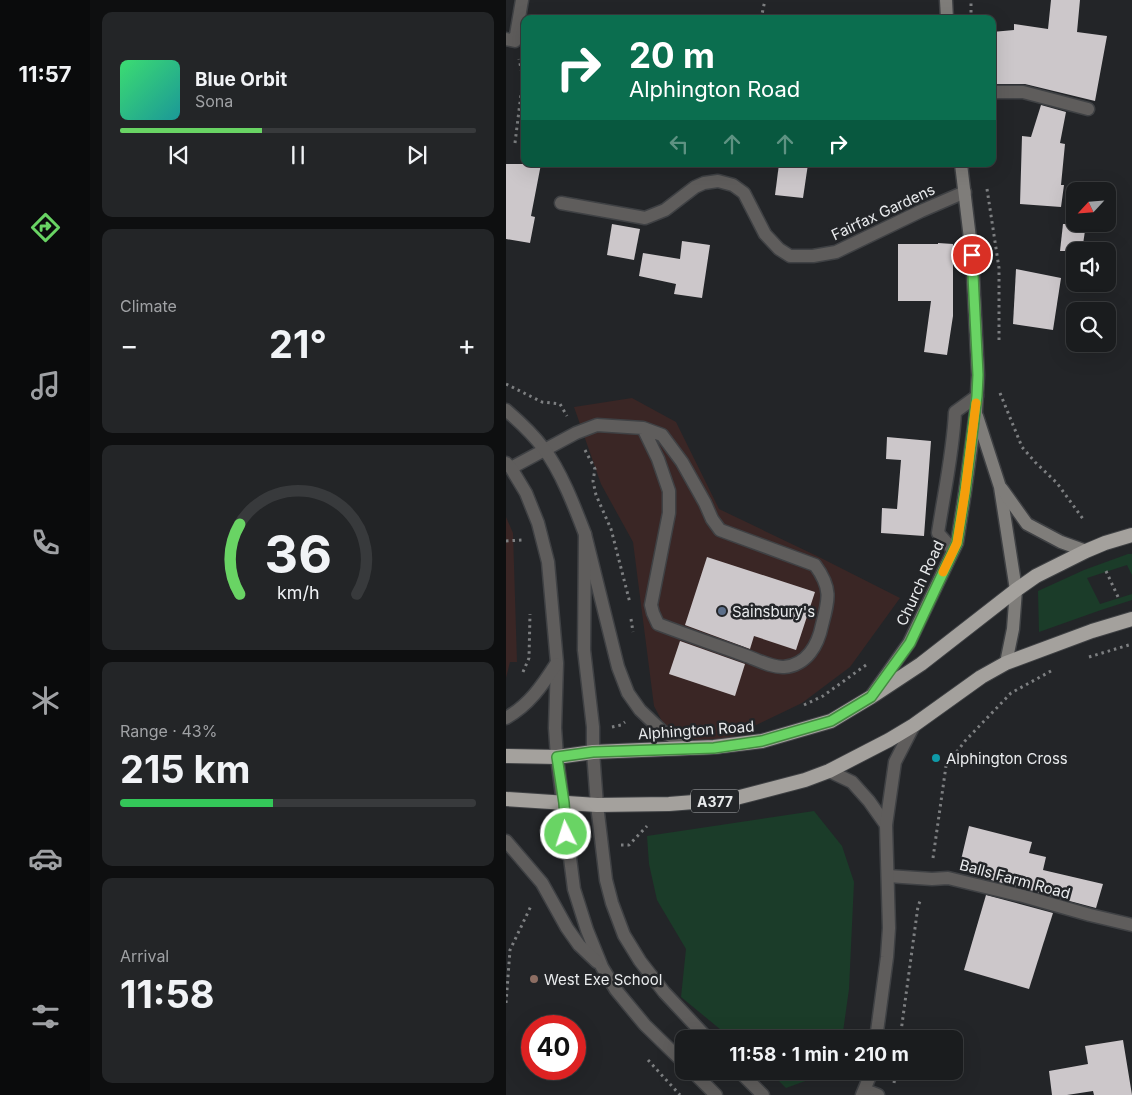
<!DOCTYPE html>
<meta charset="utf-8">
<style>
body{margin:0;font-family:Inter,sans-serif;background:#232527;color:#f1f3f6;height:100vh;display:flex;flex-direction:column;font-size:19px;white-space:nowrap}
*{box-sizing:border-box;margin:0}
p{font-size:16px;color:#9fa1a4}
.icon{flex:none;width:28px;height:28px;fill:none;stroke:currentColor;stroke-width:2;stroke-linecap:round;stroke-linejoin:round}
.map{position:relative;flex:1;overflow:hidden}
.side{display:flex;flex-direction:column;gap:12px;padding:12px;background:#0e0f10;width:416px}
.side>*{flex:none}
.guide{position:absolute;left:15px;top:15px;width:475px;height:152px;border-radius:10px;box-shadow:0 5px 20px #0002,0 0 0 1px #383a3c;background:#0b6e4f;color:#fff;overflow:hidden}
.needle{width:32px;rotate:244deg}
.fabs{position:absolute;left:560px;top:182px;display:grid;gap:10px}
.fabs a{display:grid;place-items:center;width:50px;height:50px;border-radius:10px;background:#1a1c1e;box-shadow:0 5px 20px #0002,0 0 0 1px #383a3c;font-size:25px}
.speed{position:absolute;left:15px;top:1015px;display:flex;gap:10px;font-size:25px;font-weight:700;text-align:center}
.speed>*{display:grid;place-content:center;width:65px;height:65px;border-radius:50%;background:#1a1c1e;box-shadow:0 5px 20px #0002,0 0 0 1px #383a3c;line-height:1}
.speed .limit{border:8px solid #d22;background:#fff;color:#111}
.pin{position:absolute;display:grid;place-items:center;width:42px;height:42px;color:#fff;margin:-21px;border:2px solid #fff;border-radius:50%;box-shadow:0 1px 5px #0007}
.me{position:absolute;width:55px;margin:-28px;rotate:356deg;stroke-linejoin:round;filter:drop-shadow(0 0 4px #0008)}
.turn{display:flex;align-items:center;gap:18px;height:105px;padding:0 25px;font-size:22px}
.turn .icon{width:65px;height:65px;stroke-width:2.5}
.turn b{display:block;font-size:35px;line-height:42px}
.lanes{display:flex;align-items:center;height:48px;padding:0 25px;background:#0003;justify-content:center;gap:25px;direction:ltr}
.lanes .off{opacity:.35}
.big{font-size:38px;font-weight:700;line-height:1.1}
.side .tile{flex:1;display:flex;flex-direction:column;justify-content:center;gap:8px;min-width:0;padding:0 18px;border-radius:10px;background:#232527}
.side .dial{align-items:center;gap:0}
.dial svg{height:130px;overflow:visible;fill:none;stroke:#383a3c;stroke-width:7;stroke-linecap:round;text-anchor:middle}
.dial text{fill:#f1f3f6;stroke:none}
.song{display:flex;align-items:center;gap:15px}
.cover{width:60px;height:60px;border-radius:8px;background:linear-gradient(135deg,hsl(140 70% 55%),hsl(180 70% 35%))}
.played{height:5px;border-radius:2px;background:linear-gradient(90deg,#69d464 40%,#383a3c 40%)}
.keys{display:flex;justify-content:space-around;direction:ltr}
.heat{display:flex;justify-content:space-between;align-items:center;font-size:28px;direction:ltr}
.charge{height:8px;border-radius:4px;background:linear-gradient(90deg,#34c759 43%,#383a3c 0)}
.trip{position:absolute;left:169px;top:1030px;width:288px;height:50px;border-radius:10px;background:#1a1c1e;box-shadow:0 5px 20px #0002,0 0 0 1px #383a3c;font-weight:700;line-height:50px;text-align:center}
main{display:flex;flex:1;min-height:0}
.tab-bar{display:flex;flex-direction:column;width:90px;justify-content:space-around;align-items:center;background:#0a0b0c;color:#9fa1a4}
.tab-bar .icon{width:35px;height:35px}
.tab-bar .active{color:#69d464}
.tab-bar b{font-size:22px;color:#f1f3f6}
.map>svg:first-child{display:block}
.commercial{fill:#3a2625}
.green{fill:#1b3c29}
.building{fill:#ccc7ca}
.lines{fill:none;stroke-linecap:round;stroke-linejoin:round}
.service-casing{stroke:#3f4144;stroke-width:15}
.minor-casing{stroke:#3f4144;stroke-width:15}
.tertiary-casing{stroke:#3f4144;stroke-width:15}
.secondary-casing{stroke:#3f4144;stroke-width:15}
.trunk-casing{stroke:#3f4144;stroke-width:16}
.path{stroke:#7d7f81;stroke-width:3;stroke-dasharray:2.5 4;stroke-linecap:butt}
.service{stroke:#5f5d5c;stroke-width:12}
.minor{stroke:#5f5d5c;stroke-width:12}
.tertiary{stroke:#5f5d5c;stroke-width:12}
.secondary{stroke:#7f7d7a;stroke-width:12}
.trunk{stroke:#a4a19d;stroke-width:14}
.route-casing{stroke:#448a41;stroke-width:12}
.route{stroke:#69d464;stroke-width:9}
.slow{stroke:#f59e0b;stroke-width:9}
.service-dot{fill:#5c6f8a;stroke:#232528;stroke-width:2}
.culture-dot{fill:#0f9aa8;stroke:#232528;stroke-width:2}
.education-dot{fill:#8d6e63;stroke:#232528;stroke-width:2}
.labels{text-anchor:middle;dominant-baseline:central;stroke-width:5;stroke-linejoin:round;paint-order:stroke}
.shield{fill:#232528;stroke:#aeb0b2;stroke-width:1}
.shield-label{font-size:14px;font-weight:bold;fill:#e9ebed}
.street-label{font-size:15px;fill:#e9ebed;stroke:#232528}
.poi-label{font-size:15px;fill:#e9ebed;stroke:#232528;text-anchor:start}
</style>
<main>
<nav class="tab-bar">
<b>11:57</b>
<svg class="icon active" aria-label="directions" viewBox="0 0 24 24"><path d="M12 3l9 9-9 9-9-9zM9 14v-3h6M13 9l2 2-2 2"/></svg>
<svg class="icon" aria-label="music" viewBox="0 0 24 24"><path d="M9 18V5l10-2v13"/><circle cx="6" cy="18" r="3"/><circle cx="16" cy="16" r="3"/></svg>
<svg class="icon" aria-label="phone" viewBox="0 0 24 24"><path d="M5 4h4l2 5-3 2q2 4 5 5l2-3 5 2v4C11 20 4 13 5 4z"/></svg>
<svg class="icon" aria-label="climate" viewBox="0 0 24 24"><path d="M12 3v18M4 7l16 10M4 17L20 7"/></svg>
<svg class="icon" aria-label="car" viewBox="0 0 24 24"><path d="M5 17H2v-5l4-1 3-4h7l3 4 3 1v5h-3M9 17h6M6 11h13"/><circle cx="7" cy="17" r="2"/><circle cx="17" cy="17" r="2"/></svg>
<svg class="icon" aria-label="filters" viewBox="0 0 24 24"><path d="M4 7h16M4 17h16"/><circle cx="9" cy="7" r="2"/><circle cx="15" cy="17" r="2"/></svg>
</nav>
<section class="side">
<div class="tile">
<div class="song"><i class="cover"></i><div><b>Blue Orbit</b><p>Sona</p></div></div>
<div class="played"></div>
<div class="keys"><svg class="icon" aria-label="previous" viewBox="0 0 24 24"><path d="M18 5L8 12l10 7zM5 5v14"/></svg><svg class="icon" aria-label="pause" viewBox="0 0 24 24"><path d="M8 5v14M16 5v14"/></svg><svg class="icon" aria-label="next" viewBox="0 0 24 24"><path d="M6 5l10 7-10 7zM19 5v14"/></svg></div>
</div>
<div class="tile"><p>Climate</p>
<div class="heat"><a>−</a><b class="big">21°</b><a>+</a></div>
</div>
<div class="tile dial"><svg viewBox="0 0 100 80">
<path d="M14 69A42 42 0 1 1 86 69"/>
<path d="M14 69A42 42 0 0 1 14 26" stroke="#69d464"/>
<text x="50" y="56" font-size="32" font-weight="700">36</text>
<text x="50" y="72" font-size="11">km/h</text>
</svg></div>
<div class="tile"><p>Range · 43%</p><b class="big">215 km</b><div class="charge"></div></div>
<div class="tile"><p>Arrival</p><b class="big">11:58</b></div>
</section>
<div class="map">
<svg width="626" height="1095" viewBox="0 0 626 1095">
<rect width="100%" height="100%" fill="#232528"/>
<g class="commercial">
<polygon points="126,398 170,422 213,509 313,557 394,598 344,667 296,703 211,744 162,733 148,706 127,542 95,484 68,407"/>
<polygon points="0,517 7,533 11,662 4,662 0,678"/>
</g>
<g class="green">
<polygon points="622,554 626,554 626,575 621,565 581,578 594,604 626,594 626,600 595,610 533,632 532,591 578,570"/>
<polygon points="308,811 336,846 348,882 343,989 336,1039 226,1039 175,997 180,949 151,900 143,864 141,836"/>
<polygon points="263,1071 316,1071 313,1076 280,1088"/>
</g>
<g class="building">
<polygon points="545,0 574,0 571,32 601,36 589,101 519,84 486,84 486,32 508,30 508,24 542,29"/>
<polygon points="535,105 560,112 554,143 559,144 555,185 558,185 555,207 514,204 516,136 525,137"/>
<polygon points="0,164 35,164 25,216 29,217 24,243 0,239"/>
<polygon points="273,164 302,164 297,198 269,195"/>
<polygon points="106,224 134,229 128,260 101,255"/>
<polygon points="557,224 580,224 576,251 554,251"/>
<polygon points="176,241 204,245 196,298 168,294 170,284 133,276 137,253 174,259"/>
<polygon points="432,243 447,244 447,316 441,355 418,352 425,301 392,301 392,244 432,244"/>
<polygon points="510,269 555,278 547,330 507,324"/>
<polygon points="381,437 425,441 418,536 375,533 376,508 391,509 395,460 380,459"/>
<polygon points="201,557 309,592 290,650 248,636 244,649 179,625"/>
<polygon points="174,641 239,664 229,696 163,674"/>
<polygon points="463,826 526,842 523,853 540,857 537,870 597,884 590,908 485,880 487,870 455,860"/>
<polygon points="480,895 547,913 523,989 458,970"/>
<polygon points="617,1040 626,1095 588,1095 587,1091 561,1095 546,1095 543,1071 582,1064 579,1046"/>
</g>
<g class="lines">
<g class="service-casing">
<g id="service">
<polyline points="486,92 517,92 582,109"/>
<path d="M5,468L70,433L91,425L137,428L156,435L176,462L199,503L206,519L214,530L309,565C326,588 323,599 316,625C312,645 301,665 278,667C266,668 250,659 238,655C210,645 181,635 152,624L147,613L145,605L163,513V491L152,459L137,428"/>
<path d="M447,550L432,533C438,493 447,453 449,412L471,396"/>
<polyline points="359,1090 372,1095"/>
</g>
</g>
<g class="minor-casing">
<g id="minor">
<polyline points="0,39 9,41 16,0"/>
<polyline points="55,203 139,218 159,210 189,187 198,183 212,181 227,185 238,193 259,234 273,249 284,256 307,256 330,252 415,211 459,192"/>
<polyline points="382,876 426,879 442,878 517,896 584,915 626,925"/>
</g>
</g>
<g class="tertiary-casing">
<g id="tertiary">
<path d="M0,410C14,422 27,434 38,449C55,471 69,508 79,534L112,667L122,693L134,710L156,731L186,748"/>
<polyline points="0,463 5,468 20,493 32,523 42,562 51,663 49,728 51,757 68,889 81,930 96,967 110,990 139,1025 178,1063"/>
<polyline points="79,534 78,650 87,727 87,752 91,805 100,880 106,903 118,935 134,961 158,992 202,1039"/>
<path d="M0,718C23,705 36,686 50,664"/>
<polyline points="323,771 346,782 363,801 380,825"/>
<polyline points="0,841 36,883 61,928 73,945 91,962"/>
<polyline points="370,1039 381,957 383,928 380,825 389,762 408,725"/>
<polyline points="186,1071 210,1095"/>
<polyline points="233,1071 257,1095"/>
<polyline points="356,1095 366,1071"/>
</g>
</g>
<g class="secondary-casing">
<g id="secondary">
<polyline points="440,0 441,19"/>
<polyline points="471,416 494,487 510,590 507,629 500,663"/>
<polyline points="496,489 521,524 555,542 580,551"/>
<polyline points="366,695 403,643 451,543 459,492 470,411 472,375 466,255 455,164"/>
</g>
</g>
<g class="trunk-casing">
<g id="trunk">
<polyline points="0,756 51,757 87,752 208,747 256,741 325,721 365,697 415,664 510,590 530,576 580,551 599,543 626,535"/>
<polyline points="0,799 91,805 163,804 226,799 299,780 323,771 383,740 408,725 475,677 500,663 586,631 626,619"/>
</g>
</g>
<g class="path">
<polyline points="255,19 259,0"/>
<polyline points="465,19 465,0"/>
<polyline points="9,143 17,78 13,59"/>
<polyline points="481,189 493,268 493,342"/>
<polyline points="0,384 36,402 54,404 61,416"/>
<polyline points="494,393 516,447 529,462 551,483 577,519"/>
<polyline points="79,450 89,469 87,481 90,495 105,529 124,603"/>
<polyline points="0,541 16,540"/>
<polyline points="600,571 613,599"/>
<polyline points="125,619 127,632"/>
<polyline points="583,657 626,644"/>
<polyline points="17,672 23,658 24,614"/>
<polyline points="298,705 317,696 360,665"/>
<polyline points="106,727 115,725 119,722"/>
<polyline points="115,845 123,845 141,826"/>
<polyline points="427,858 440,766 459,741 505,693 545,671"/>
<polyline points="0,1003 4,950 25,906"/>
<polyline points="394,1039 412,906 415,899"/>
<polyline points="142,1060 174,1095"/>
<polyline points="388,1083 390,1071"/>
</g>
<use href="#service" class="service"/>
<use href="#minor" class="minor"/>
<use href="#tertiary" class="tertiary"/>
<use href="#secondary" class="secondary"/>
<use href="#trunk" class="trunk"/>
</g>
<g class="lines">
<g class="route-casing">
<polyline id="route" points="60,834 58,803 51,757 87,752 208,748 256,741 325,721 365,697 404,643 451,543 459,492 471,396 472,375 466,255"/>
</g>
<use href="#route" class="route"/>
<polyline class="slow" points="437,572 451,543 459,492 470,403"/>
</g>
<circle class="service-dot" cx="216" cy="611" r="5"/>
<circle class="culture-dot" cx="430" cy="758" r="5"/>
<circle class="education-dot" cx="28" cy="979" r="5"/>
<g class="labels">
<rect class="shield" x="185" y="789.5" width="48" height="23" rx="4"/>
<g class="shield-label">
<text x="209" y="801">A377</text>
</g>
<g class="street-label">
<text transform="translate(377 212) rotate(-25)">Fairfax Gardens</text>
<text transform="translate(414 583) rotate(-65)">Church Road</text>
<text transform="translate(190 730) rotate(-4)">Alphington Road</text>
<text transform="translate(509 879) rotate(15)">Balls Farm Road</text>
</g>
<g class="poi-label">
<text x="226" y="611">Sainsbury's</text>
<text x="440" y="758">Alphington Cross</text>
<text x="38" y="979">West Exe School</text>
</g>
</g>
</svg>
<div class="fabs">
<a><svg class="needle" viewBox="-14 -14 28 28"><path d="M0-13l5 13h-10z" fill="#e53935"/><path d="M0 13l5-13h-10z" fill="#9fa1a4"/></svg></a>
<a><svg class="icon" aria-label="sound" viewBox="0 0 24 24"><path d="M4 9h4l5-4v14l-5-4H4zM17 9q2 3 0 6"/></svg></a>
<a><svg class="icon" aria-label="search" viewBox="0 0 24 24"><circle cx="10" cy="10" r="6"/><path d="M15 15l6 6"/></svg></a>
</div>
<div class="speed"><div class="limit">40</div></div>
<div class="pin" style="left:466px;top:255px;background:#d93025"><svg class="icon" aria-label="arrive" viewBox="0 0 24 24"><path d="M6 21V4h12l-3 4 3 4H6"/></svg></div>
<svg class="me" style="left:60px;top:834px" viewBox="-20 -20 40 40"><circle r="17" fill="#69d464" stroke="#fff" stroke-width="3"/><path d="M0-11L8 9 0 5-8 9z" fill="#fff"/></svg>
<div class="trip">11:58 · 1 min · 210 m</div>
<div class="guide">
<div class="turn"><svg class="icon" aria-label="right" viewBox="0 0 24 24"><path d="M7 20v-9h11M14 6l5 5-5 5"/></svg><div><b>20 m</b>Alphington Road</div></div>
<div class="lanes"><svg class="icon off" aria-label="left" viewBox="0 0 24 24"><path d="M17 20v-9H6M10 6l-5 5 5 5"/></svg><svg class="icon off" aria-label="ahead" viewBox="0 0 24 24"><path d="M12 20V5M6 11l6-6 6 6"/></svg><svg class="icon off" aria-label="ahead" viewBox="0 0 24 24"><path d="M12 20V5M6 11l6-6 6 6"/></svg><svg class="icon" aria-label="right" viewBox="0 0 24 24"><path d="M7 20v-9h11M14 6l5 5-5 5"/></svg></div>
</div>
</div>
</main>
